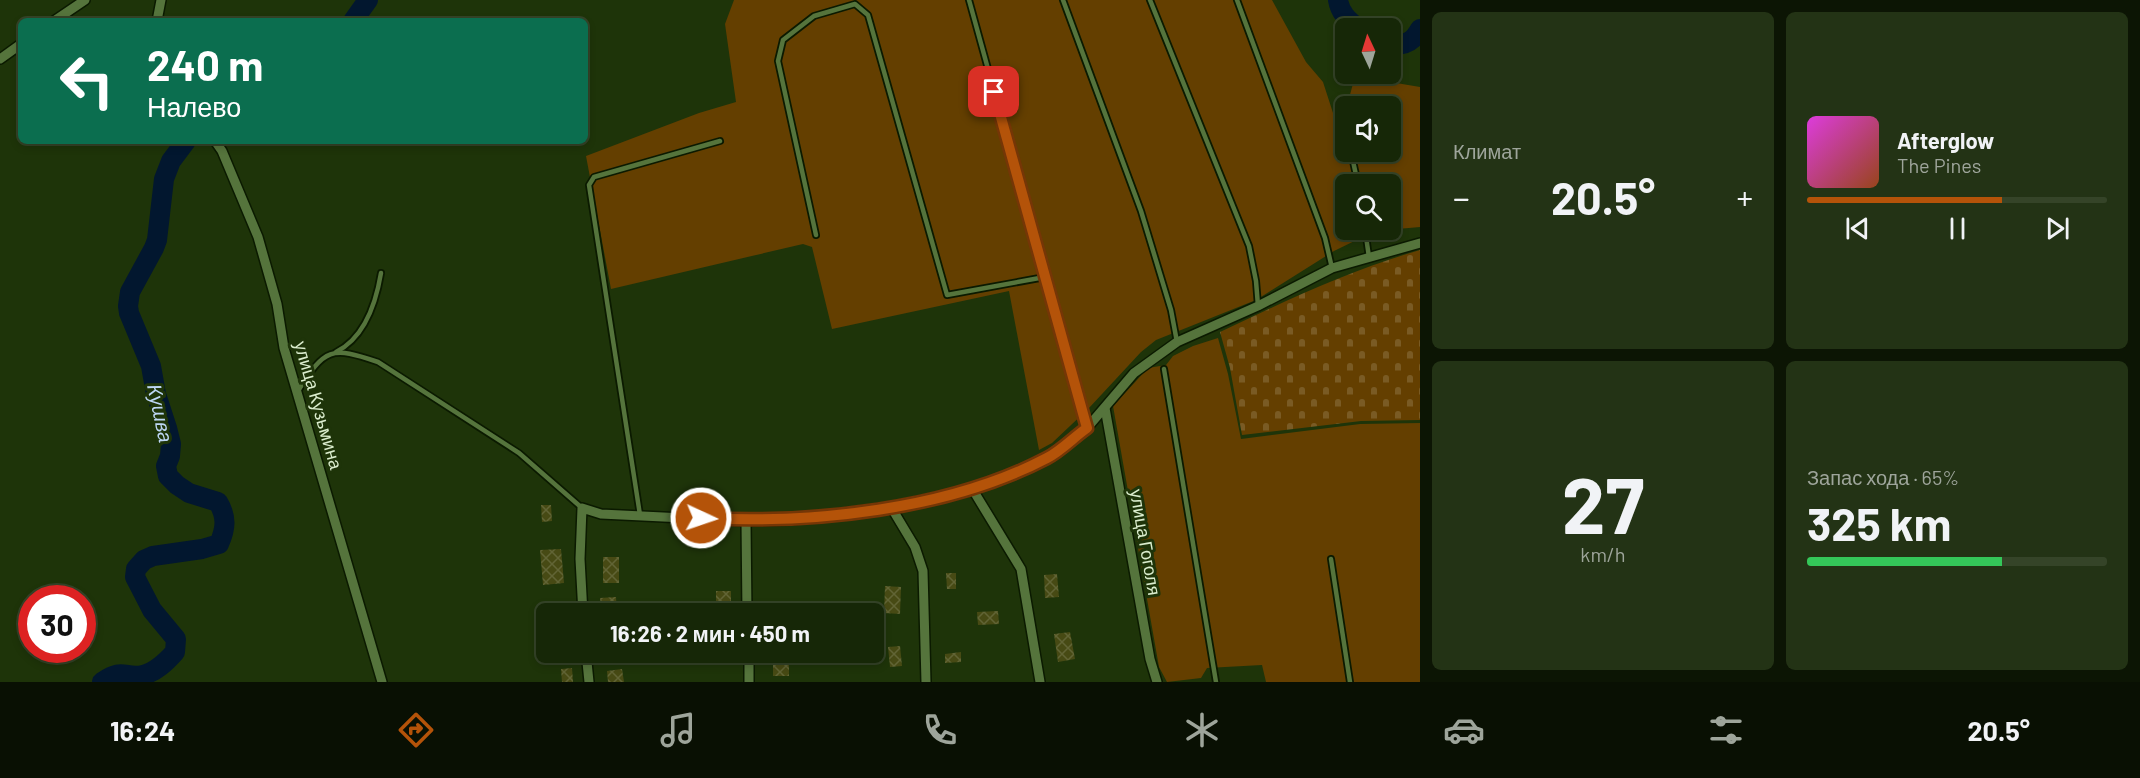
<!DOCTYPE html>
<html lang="ru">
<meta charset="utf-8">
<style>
body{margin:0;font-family:Barlow,sans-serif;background:#233315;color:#f1f3f6;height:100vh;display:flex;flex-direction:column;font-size:22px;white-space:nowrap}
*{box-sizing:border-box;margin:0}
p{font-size:20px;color:#9ea59b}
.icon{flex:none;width:33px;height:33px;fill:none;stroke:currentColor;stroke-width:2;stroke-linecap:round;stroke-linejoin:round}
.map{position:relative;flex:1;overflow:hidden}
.panel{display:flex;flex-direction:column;gap:12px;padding:12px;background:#0c1504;width:720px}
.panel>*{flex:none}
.guide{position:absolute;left:18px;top:18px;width:570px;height:126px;border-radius:9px;box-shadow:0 3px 9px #0003,0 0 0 2px #354428;background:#0b6e4f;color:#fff;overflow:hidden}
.needle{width:39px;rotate:356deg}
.buttons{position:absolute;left:1335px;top:18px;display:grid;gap:12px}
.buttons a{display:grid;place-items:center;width:66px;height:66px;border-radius:9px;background:#162707;box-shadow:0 3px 9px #0003,0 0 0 2px #354428;font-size:30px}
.speed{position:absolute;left:18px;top:585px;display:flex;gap:12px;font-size:30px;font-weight:700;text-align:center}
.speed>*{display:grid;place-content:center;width:78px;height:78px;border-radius:50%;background:#162707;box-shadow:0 3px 9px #0003,0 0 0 2px #354428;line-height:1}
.speed .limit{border:9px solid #d22;background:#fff;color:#111}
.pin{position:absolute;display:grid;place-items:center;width:51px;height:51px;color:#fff;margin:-26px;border-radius:12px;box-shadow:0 3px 9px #0006}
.me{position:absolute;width:66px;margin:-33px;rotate:93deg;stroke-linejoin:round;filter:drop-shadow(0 0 4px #0008)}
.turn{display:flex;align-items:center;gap:21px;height:126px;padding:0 30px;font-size:27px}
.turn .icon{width:78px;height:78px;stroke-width:2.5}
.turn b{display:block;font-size:42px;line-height:51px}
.big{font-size:45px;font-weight:700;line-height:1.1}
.panel .widget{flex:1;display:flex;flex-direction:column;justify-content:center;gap:9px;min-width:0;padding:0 21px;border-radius:9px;background:#233315}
.panel .dial{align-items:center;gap:0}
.dial b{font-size:78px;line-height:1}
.song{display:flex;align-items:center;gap:18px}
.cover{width:72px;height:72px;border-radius:9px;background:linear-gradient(135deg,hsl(300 70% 55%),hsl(20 70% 35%))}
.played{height:6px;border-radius:3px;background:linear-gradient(90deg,#b45309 65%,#354428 65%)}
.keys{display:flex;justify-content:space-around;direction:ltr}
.heat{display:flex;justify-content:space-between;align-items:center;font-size:33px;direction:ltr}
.charge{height:9px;border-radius:4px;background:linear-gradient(90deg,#34c759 65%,#354428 0)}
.panel .tiles{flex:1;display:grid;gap:12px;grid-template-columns:repeat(2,1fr)}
.trip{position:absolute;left:536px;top:603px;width:348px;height:60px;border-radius:9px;background:#162707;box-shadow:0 3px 9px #0003,0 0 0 2px #354428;font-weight:700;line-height:60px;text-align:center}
.menu{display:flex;height:96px;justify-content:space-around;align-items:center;background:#091003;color:#9ea59b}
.menu .icon{width:42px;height:42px}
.menu .selected{color:#b45309}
.menu b{font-size:27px;color:#f1f3f6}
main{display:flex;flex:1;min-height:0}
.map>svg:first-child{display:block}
.cemetery{fill:url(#cemetery-stones)}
.garden{fill:#643f00;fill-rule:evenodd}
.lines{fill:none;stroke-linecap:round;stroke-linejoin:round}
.river{stroke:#02172f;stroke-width:20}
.building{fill:url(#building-cross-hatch)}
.lane-casing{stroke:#0b1a00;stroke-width:8}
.street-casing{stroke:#0b1a00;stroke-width:12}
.lane{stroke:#55743c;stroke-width:4.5}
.street{stroke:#55743c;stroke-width:9}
.route-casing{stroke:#753606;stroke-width:15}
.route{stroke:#b45309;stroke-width:10}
.labels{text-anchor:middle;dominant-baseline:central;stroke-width:6;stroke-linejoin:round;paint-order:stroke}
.street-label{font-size:18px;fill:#dbedce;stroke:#1e3409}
.water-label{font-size:20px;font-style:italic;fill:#bdd6f4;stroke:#1e3409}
</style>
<main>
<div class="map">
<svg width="1420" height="682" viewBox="0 0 1420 682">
<defs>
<pattern id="cemetery-stones" width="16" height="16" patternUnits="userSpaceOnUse" patternTransform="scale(1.5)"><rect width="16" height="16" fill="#643f00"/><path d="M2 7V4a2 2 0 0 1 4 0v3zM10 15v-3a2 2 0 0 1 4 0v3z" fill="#7a5b24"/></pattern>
<pattern id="building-cross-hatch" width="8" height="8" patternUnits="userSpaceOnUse" patternTransform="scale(1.5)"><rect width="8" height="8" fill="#474a14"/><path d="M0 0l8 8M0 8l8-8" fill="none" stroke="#616435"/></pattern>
</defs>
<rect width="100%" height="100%" fill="#1e3409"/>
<path class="cemetery" d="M1420,250V420L1361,421L1242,435L1230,368L1220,332C1285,301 1350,270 1420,250Z"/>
<g class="garden">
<path d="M734,0H1272L1306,62L1323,82L1334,116L1345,110L1346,152H1390V106H1347L1355,76L1420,87V227L1375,231L1334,251L1256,300L1156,340L1141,352L1089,408L1052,443L1039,450L1009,291L832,329L812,247L803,244L611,289L586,156L699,113L736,102L725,24ZM1346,184H1390V230H1346Z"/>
<polygon points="1218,338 1228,374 1241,439 1360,424 1420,423 1420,682 1266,682 1262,665 1207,668 1201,678 1167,682 1159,667 1113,406 1148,368 1166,365 1173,356 1193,346"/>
</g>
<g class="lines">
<g class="river">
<path d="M1338,0C1340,13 1348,20 1358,28"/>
<polyline points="353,21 368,0"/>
<path d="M1390,45C1405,46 1414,41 1420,29"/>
<path d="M102,682C124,667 124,679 143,675C156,672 166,662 175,652L176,639L152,610L135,577L136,569L144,560L153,556L202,549L219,544C226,528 227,517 218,502L189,493L177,485L168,476L166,466L170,456L171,444L167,428L156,394L151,366L129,313L128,306L130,292L154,248L157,240L164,179L171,161L186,141"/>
</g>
</g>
<g class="building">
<polygon points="541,505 551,505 552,521 542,522"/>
<polygon points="561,549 564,583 543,585 540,550"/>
<rect x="603" y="557" width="16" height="26"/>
<polygon points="946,573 956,573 956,589 947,589"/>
<polygon points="1057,574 1059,597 1045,598 1044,575"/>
<polygon points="885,586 901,587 900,614 884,613"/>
<rect x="716" y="591" width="15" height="23"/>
<polygon points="616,597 617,614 602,614 600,598"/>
<polygon points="568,605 569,614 553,614 553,607"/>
<polygon points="998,611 999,624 978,625 977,612"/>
<polygon points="1070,632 1075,659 1058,662 1054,634"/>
<polygon points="900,646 902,666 890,667 888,647"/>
<rect x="773" y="652" width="16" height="24"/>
<polygon points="961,652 961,662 945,663 945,654"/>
<polygon points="572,668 573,682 562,682 561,669"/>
<polygon points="622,669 624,682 608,682 607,671"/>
</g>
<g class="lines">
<g class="lane-casing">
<g id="lane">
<polyline points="969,0 1087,428"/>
<polyline points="1063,0 1141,211 1171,310 1177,342"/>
<polyline points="1150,0 1249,246 1256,281 1258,306"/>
<polyline points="1237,0 1325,238 1332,268"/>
<polyline points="1351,152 1358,184"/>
<polyline points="1365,230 1369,257"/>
<polyline points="816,235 778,61 783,40 814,16 855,4 868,15 947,295 1045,277"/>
<path d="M336,352C364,338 376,303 381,273"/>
<polyline points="1164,369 1216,682"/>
<path d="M298,391C325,348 331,346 378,362L519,453L582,508"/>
<polyline points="640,515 589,185 594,177 720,141"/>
<polyline points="1331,559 1350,682"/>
</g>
</g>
<g class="street-casing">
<g id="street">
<polyline points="54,21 85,0"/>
<polyline points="157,21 161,0"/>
<polyline points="0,59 21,44"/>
<polyline points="215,141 222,151 258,237 277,304 284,348 382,682"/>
<polyline points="1105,408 1150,659 1157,682"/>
<polyline points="973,490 1021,569 1040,682"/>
<polyline points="891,507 915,547 923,571 926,682"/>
<polyline points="746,521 747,614"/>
<polyline points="583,614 580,559 582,508 601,514 746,521 791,520 891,507 973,490 1049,458 1087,428 1134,373 1177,342 1258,306 1332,268 1420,243"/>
<polyline points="586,652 589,682"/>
<polyline points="749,682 749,652"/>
</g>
</g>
<use href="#lane" class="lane"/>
<use href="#street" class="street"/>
</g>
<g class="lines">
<g class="route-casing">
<path id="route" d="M701,518C812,524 948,510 1047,458C1061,451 1074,437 1087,428L994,92"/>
</g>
<use href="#route" class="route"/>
</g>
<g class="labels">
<g class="street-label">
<text transform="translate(319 405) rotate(74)">улица Кузьмина</text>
<text transform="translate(1146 542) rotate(80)">улица Гоголя</text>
</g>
<g class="water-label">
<text transform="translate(161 413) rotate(78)">Кушва</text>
</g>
</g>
</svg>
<div class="buttons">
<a><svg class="needle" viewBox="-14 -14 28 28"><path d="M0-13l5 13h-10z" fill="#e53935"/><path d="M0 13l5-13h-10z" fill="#9ea59b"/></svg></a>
<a><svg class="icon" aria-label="sound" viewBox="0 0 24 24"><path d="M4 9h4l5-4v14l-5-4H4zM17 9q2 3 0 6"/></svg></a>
<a><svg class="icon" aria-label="search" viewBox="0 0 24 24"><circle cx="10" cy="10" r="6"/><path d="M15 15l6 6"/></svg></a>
</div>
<div class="speed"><div class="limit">30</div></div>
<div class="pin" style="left:994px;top:92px;background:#d93025"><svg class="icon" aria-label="arrive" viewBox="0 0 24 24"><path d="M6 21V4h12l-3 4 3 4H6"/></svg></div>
<svg class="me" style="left:701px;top:518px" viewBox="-20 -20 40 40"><circle r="17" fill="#b45309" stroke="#fff" stroke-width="3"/><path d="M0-11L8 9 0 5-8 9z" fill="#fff"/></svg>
<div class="trip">16:26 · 2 мин · 450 m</div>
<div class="guide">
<div class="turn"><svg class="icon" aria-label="left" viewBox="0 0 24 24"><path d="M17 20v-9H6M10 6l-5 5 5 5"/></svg><div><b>240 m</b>Налево</div></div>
</div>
</div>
<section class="panel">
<div class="tiles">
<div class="widget"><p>Климат</p>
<div class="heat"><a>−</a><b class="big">20.5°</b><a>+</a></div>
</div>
<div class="widget">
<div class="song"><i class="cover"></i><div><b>Afterglow</b><p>The Pines</p></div></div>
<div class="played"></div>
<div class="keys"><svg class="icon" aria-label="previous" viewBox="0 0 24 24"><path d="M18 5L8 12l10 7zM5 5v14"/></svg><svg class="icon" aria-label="pause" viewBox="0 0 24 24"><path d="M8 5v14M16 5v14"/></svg><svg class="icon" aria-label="next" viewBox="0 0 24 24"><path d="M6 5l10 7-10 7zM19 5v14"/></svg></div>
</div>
<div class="widget dial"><b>27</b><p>km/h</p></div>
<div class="widget"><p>Запас хода · 65%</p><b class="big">325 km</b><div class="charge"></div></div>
</div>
</section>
</main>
<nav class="menu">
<b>16:24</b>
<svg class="icon selected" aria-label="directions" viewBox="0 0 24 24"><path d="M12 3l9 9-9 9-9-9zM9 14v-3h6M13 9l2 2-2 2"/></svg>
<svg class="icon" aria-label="music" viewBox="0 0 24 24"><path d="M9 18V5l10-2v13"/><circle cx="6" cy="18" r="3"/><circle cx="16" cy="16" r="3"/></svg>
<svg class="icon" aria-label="phone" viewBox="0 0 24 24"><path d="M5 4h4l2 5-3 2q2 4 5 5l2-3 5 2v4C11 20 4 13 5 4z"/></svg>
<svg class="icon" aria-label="climate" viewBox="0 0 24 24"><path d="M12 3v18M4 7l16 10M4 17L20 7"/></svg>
<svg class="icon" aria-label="car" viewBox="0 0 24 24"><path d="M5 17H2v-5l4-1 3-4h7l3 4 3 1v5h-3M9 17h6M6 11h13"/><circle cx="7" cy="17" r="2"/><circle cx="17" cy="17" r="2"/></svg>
<svg class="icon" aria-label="filters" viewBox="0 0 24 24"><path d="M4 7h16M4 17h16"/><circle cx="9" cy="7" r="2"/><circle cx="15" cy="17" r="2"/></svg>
<b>20.5°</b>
</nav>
